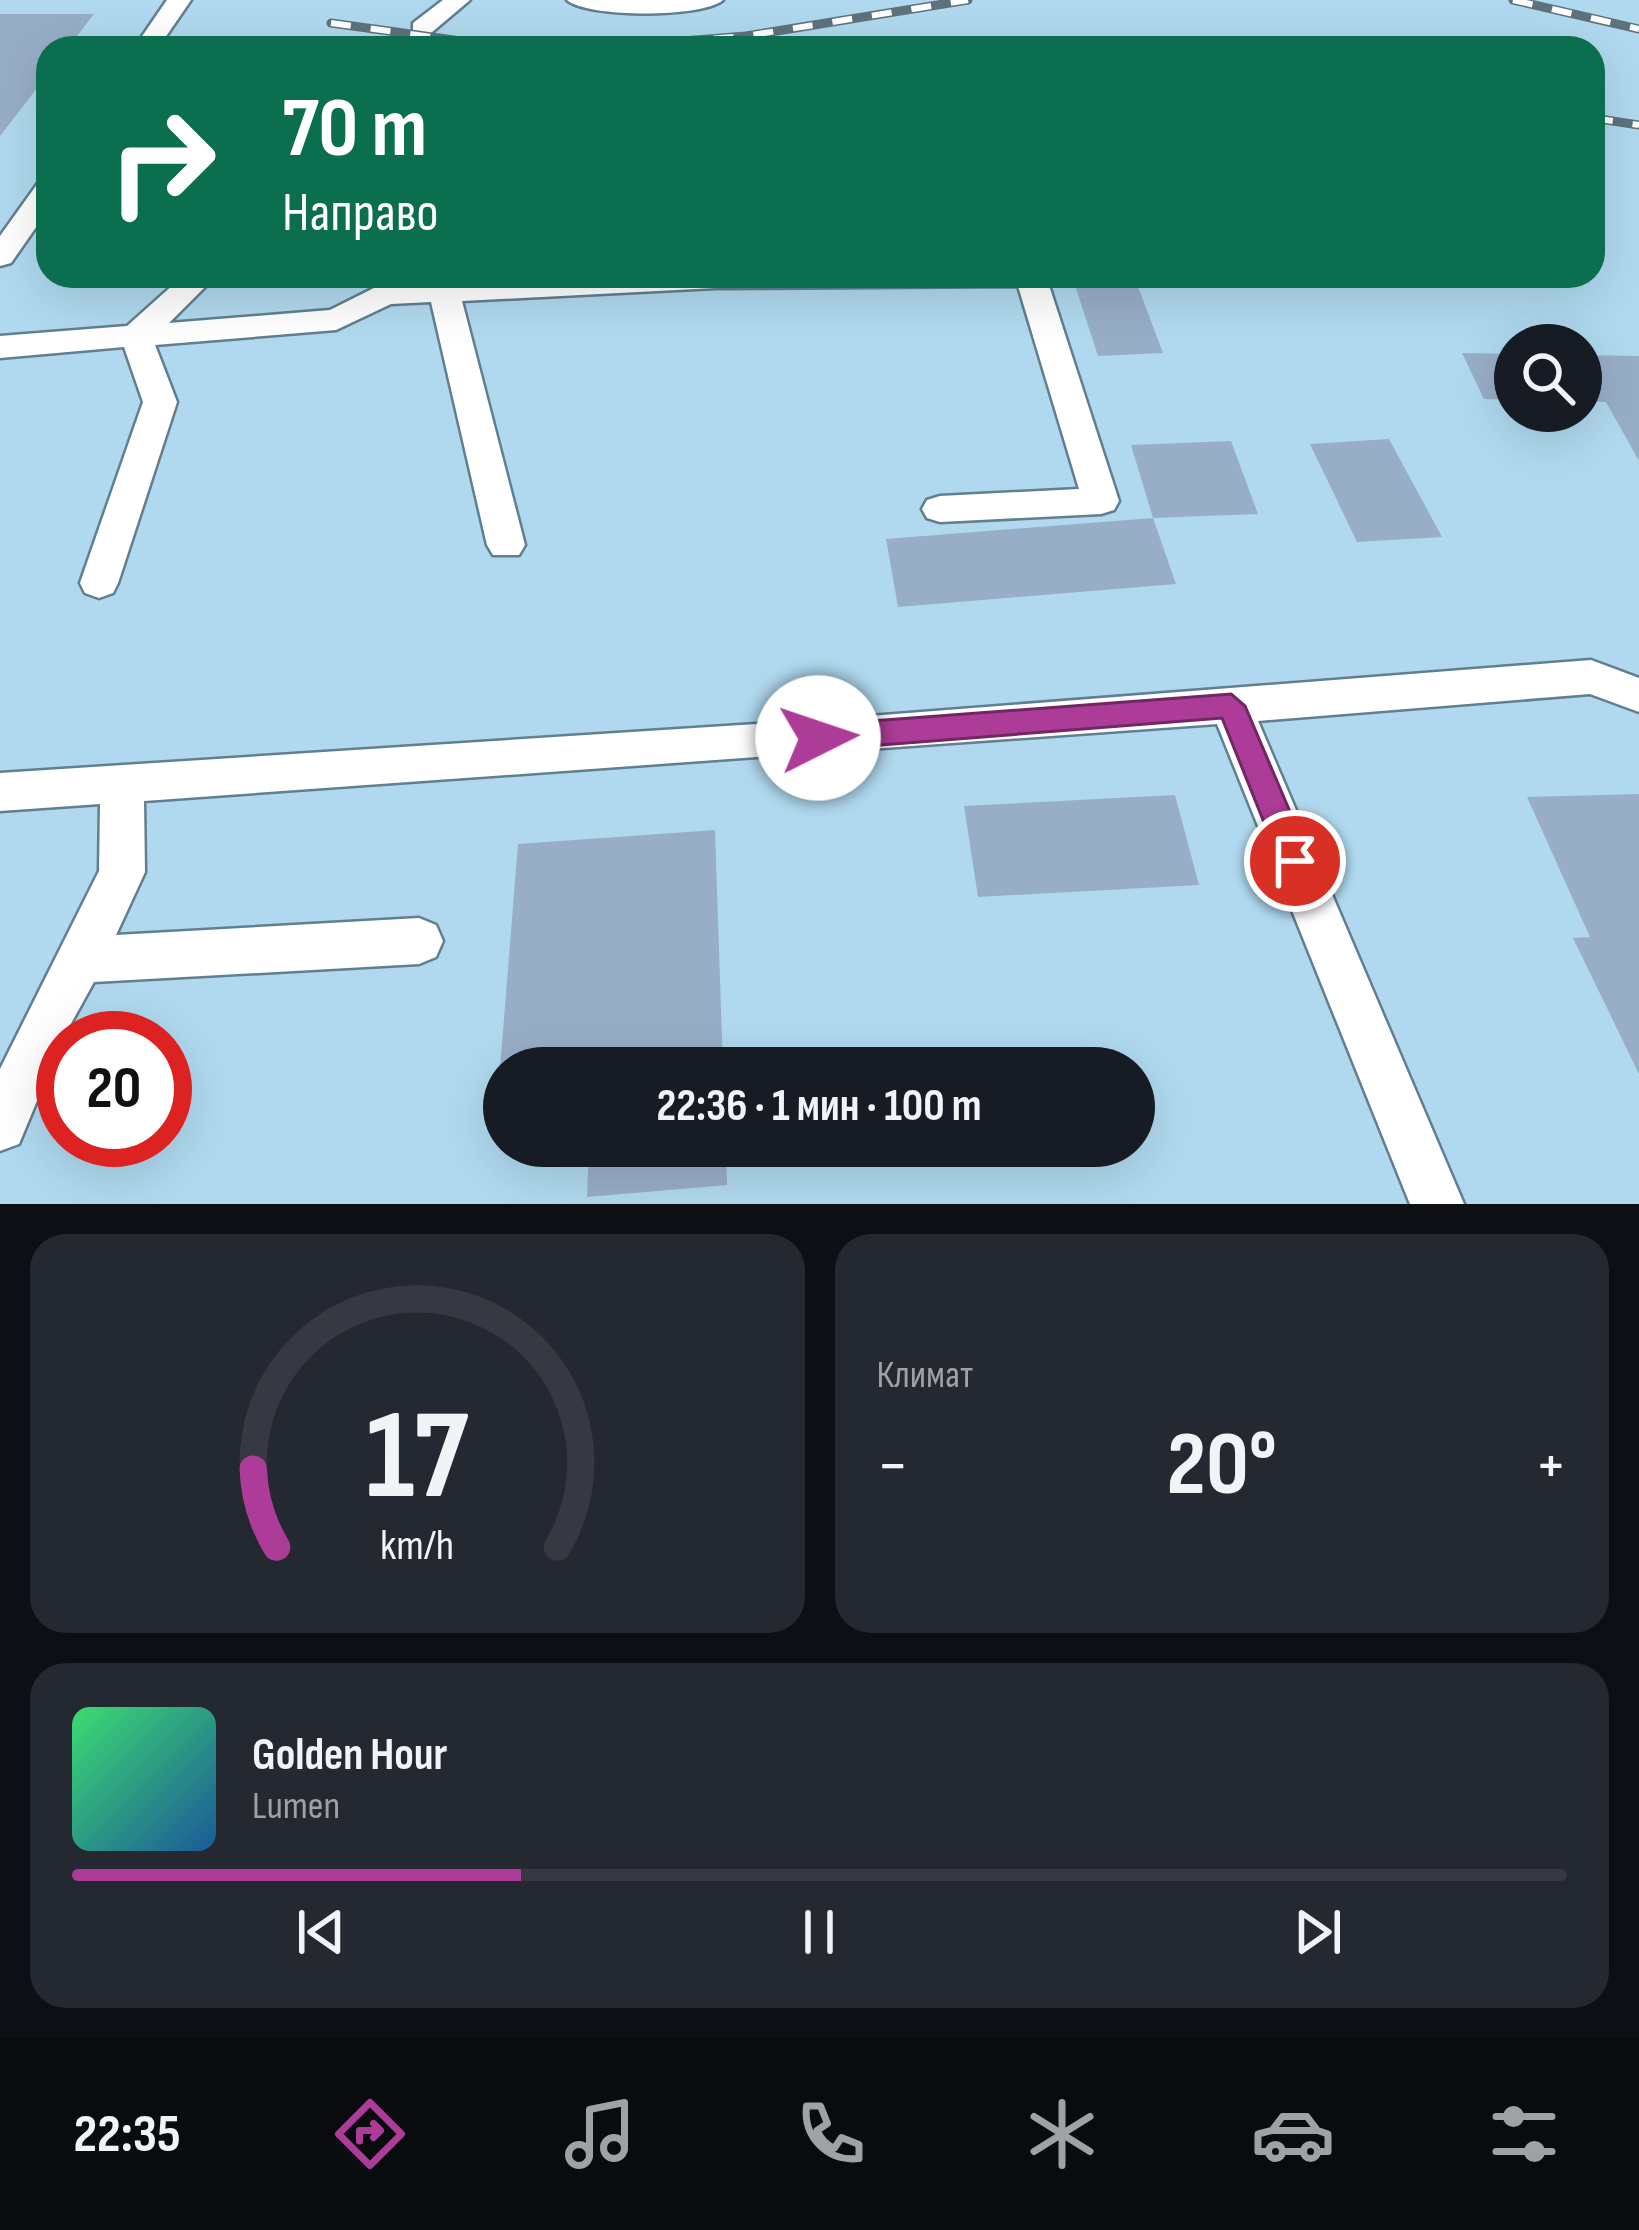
<!DOCTYPE html>
<html lang="ru">
<meta charset="utf-8">
<style>
body{margin:0;font-family:"Sofia Sans Condensed",sans-serif;background:#242831;color:#f1f3f6;height:100vh;display:flex;flex-direction:column;font-size:45px;white-space:nowrap}
*{box-sizing:border-box;margin:0}
p{font-size:39px;color:#9ea1a6}
.icon{flex:none;width:66px;height:66px;fill:none;stroke:currentColor;stroke-width:2;stroke-linecap:round;stroke-linejoin:round}
.map{position:relative;height:1204px;overflow:hidden}
.details{display:flex;flex-direction:column;gap:30px;padding:30px;background:#0d0f14;flex:1}
.details>*{flex:none}
.hud{position:absolute;left:36px;top:36px;width:1569px;height:252px;border-radius:36px;box-shadow:0 12px 48px #0002;background:#0b6e4f;color:#fff;overflow:hidden}
.controls{position:absolute;left:1494px;top:324px;display:grid;gap:24px}
.controls a{display:grid;place-items:center;width:108px;height:108px;border-radius:50%;background:#171b24;box-shadow:0 12px 48px #0002;font-size:60px}
.speed{position:absolute;left:36px;top:1011px;display:flex;gap:24px;font-size:60px;font-weight:700;text-align:center}
.speed>*{display:grid;place-content:center;width:156px;height:156px;border-radius:50%;background:#171b24;box-shadow:0 12px 48px #0002;line-height:1}
.speed .limit{border:18px solid #d22;background:#fff;color:#111}
.pin{position:absolute;display:grid;place-items:center;width:102px;height:102px;color:#fff;margin:-51px;border:6px solid #fff;border-radius:50%;box-shadow:0 3px 12px #0007}
.me{position:absolute;width:132px;margin:-66px;rotate:86deg;stroke-linejoin:round;filter:drop-shadow(0 0 9px #0008)}
.turn{display:flex;align-items:center;gap:42px;height:252px;padding:0 48px;font-size:54px}
.turn .icon{width:156px;height:156px;stroke-width:2.5}
.turn b{display:block;font-size:84px;line-height:102px}
.big{font-size:90px;font-weight:700;line-height:1.1}
.details .tile{flex:1;display:flex;flex-direction:column;justify-content:center;gap:18px;min-width:0;padding:0 42px;border-radius:36px;background:#242831}
.details .dial{align-items:center;gap:0}
.dial svg{height:312px;overflow:visible;fill:none;stroke:#363941;stroke-width:7;stroke-linecap:round;text-anchor:middle}
.dial text{fill:#f1f3f6;stroke:none}
.song{display:flex;align-items:center;gap:36px}
.cover{width:144px;height:144px;border-radius:18px;background:linear-gradient(135deg,hsl(140 70% 55%),hsl(210 70% 35%))}
.played{height:12px;border-radius:6px;background:linear-gradient(90deg,#ad3c98 30%,#363941 30%)}
.keys{display:flex;justify-content:space-around;direction:ltr}
.heat{display:flex;justify-content:space-between;align-items:center;font-size:66px;direction:ltr}
.details .tiles{flex:1;display:grid;gap:30px;grid-template-columns:1fr 1fr}
.tile:last-child{grid-column:span 2}
.trip{position:absolute;left:483px;top:1047px;width:672px;height:120px;border-radius:60px;background:#171b24;box-shadow:0 12px 48px #0002;font-weight:700;line-height:120px;text-align:center}
.tab-bar{display:flex;height:192px;justify-content:space-around;align-items:center;background:#090b0e;color:#9ea1a6}
.tab-bar .icon{width:84px;height:84px}
.tab-bar .on{color:#ad3c98}
.tab-bar b{font-size:54px;color:#f1f3f6}
.map>svg:first-child{display:block}
.built{fill:#b0d9ef;fill-rule:evenodd}
.building{fill:#98aec7}
.lines{fill:none;stroke-linecap:round;stroke-linejoin:round}
.minor-casing{stroke:#617f90;stroke-width:5}
.minor{fill:#fff;fill-rule:evenodd}
.rail-casing{stroke:#5e727d;stroke-width:9}
.rail{stroke:#fff;stroke-width:6;stroke-dasharray:20;stroke-linecap:butt}
.route{fill:#ad3c98;stroke:#702763;stroke-width:3}
</style>
<div class="map">
<svg width="1639" height="1204" viewBox="0 0 1639 1204">
<rect width="100%" height="100%" fill="#c3e4f7"/>
<path class="built" d="M0,0H1639V1204H0ZM48,48H1593V276H48ZM1515,345H1581V411H1515ZM63,1038H165V1140H63ZM504,1068H1134V1146H504Z"/>
<g class="building">
<polygon points="0,14 94,14 68,48 48,48 48,74 0,136"/>
<polygon points="1072,276 1134,276 1163,353 1098,356"/>
<polygon points="1462,353 1515,354 1515,400 1484,399"/>
<polygon points="1581,355 1639,356 1639,461 1606,402 1581,401"/>
<polygon points="1389,439 1442,537 1357,542 1310,444"/>
<polygon points="1231,441 1258,514 1153,518 1131,445"/>
<polygon points="1153,518 1176,584 898,607 886,539"/>
<polygon points="1639,794 1639,1074 1573,938 1590,937 1527,797"/>
<polygon points="1175,795 1199,885 978,897 964,806"/>
<polygon points="715,830 723,1068 500,1068 518,844"/>
<polygon points="589,1146 726,1146 727,1185 587,1197"/>
</g>
<g class="lines">
<g class="minor-casing">
<g id="minor">
<polygon points="167,0 191,0 158,48 134,48"/>
<polygon points="443,0 470,0 431,33 413,33 413,23"/>
<path d="M567,0H723C702,18 588,18 567,0Z"/>
<polygon points="48,180 48,210 11,263 0,266 0,236 38,183"/>
<polygon points="183,276 216,276 169,323 330,310 398,276 421,276 424,284 581,276 1046,276 1119,501 1114,510 1101,514 940,522 927,518 922,509 927,500 940,496 1079,489 1018,286 715,288 462,301 525,545 519,555 493,555 487,545 431,302 391,304 336,330 155,345 177,402 118,583 113,593 99,598 85,593 80,583 143,402 124,347 0,358 0,336 127,326"/>
<polygon points="1591,660 1639,678 1639,712 1590,694 1258,721 1464,1204 1410,1204 1217,724 144,801 145,872 116,935 419,918 436,925 443,941 436,957 419,964 94,982 63,1038 19,1144 0,1151 0,1069 99,871 100,804 0,811 0,773 818,720"/>
</g>
</g>
<use href="#minor" class="minor"/>
<g class="rail-casing">
<g id="rail">
<polyline points="1513,0 1639,29"/>
<polyline points="331,23 468,42 591,48"/>
<polyline points="594,48 746,36 968,0"/>
<polyline points="1593,118 1639,125"/>
</g>
</g>
<use href="#rail" class="rail"/>
</g>
<polygon class="route" points="1231,694 1245,706 1311,861 1307,872 1295,876 1284,872 1222,718 818,750 803,738 818,725"/>
</svg>
<div class="controls">
<a><svg class="icon" aria-label="search" viewBox="0 0 24 24"><circle cx="10" cy="10" r="6"/><path d="M15 15l6 6"/></svg></a>
</div>
<div class="speed"><div class="limit">20</div></div>
<div class="pin" style="left:1295px;top:861px;background:#d93025"><svg class="icon" aria-label="arrive" viewBox="0 0 24 24"><path d="M6 21V4h12l-3 4 3 4H6"/></svg></div>
<svg class="me" style="left:818px;top:738px" viewBox="-20 -20 40 40"><circle r="19" fill="#fff"/><path d="M0-13L10 11 0 6-10 11z" fill="#ad3c98"/></svg>
<div class="trip">22:36 · 1 мин · 100 m</div>
<div class="hud">
<div class="turn"><svg class="icon" aria-label="right" viewBox="0 0 24 24"><path d="M7 20v-9h11M14 6l5 5-5 5"/></svg><div><b>70 m</b>Направо</div></div>
</div>
</div>
<section class="details">
<div class="tiles">
<div class="tile dial"><svg viewBox="0 0 100 80">
<path d="M14 69A42 42 0 1 1 86 69"/>
<path d="M14 69A42 42 0 0 1 8 49" stroke="#ad3c98"/>
<text x="50" y="56" font-size="32" font-weight="700">17</text>
<text x="50" y="72" font-size="11">km/h</text>
</svg></div>
<div class="tile"><p>Климат</p>
<div class="heat"><a>−</a><b class="big">20°</b><a>+</a></div>
</div>
<div class="tile">
<div class="song"><i class="cover"></i><div><b>Golden Hour</b><p>Lumen</p></div></div>
<div class="played"></div>
<div class="keys"><svg class="icon" aria-label="previous" viewBox="0 0 24 24"><path d="M18 5L8 12l10 7zM5 5v14"/></svg><svg class="icon" aria-label="pause" viewBox="0 0 24 24"><path d="M8 5v14M16 5v14"/></svg><svg class="icon" aria-label="next" viewBox="0 0 24 24"><path d="M6 5l10 7-10 7zM19 5v14"/></svg></div>
</div>
</div>
</section>
<nav class="tab-bar">
<b>22:35</b>
<svg class="icon on" aria-label="directions" viewBox="0 0 24 24"><path d="M12 3l9 9-9 9-9-9zM9 14v-3h6M13 9l2 2-2 2"/></svg>
<svg class="icon" aria-label="music" viewBox="0 0 24 24"><path d="M9 18V5l10-2v13"/><circle cx="6" cy="18" r="3"/><circle cx="16" cy="16" r="3"/></svg>
<svg class="icon" aria-label="phone" viewBox="0 0 24 24"><path d="M5 4h4l2 5-3 2q2 4 5 5l2-3 5 2v4C11 20 4 13 5 4z"/></svg>
<svg class="icon" aria-label="climate" viewBox="0 0 24 24"><path d="M12 3v18M4 7l16 10M4 17L20 7"/></svg>
<svg class="icon" aria-label="car" viewBox="0 0 24 24"><path d="M5 17H2v-5l4-1 3-4h7l3 4 3 1v5h-3M9 17h6M6 11h13"/><circle cx="7" cy="17" r="2"/><circle cx="17" cy="17" r="2"/></svg>
<svg class="icon" aria-label="filters" viewBox="0 0 24 24"><path d="M4 7h16M4 17h16"/><circle cx="9" cy="7" r="2"/><circle cx="15" cy="17" r="2"/></svg>
</nav>
